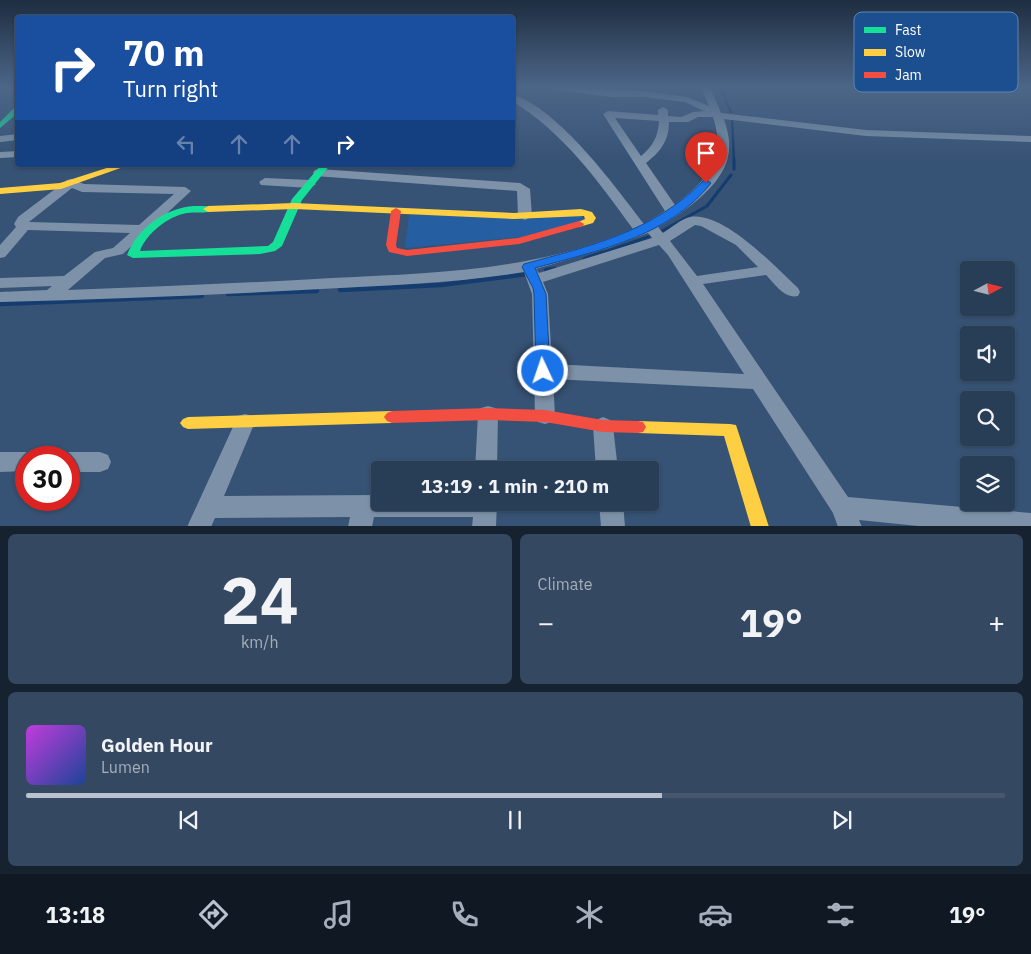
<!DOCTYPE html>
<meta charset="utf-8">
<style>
body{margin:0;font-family:"IBM Plex Sans",sans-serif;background:#344961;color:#f1f3f6;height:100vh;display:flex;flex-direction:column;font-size:19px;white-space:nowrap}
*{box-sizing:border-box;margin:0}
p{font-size:16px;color:#a5aeba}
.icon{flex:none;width:28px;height:28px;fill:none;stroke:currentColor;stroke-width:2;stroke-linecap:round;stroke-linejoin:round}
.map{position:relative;height:526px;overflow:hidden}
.panel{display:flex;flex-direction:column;gap:8px;padding:8px;background:#162230;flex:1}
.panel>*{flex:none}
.hud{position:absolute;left:15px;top:15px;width:500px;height:152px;border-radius:5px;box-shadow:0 1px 4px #0004,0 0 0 1px #44576d;background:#1a4fa0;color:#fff;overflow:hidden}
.needle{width:32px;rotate:83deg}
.controls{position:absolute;left:960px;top:261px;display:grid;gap:10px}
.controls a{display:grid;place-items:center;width:55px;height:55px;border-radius:5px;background:#283e57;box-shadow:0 1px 4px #0004,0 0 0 1px #44576d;font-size:25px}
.speed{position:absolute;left:15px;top:446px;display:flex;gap:10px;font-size:25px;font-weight:700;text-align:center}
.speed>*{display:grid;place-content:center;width:65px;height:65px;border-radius:50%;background:#283e57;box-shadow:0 1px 4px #0004,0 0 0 1px #44576d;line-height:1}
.speed .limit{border:8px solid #d22;background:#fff;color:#111}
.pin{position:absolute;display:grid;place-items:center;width:42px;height:42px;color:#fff;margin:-51px -21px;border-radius:50% 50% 50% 0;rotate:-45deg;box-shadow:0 0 5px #0007}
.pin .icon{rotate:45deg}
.me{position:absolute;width:55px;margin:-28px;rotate:357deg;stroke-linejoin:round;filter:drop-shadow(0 0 4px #0008)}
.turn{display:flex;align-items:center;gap:18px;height:105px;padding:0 25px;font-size:22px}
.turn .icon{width:65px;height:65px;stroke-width:2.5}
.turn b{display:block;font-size:35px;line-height:42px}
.lanes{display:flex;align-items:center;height:48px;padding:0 25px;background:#0003;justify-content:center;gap:25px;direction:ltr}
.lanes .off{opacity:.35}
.big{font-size:38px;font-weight:700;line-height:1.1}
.panel .card{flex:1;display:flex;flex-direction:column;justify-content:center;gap:8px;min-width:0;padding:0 18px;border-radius:8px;background:#344961}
.panel .dial{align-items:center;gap:0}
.dial b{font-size:65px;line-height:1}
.song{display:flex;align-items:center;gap:15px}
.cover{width:60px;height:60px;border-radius:8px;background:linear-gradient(135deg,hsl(290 70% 55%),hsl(220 70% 35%))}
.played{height:5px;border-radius:2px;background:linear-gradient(90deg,#b9c2ce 65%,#44576d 65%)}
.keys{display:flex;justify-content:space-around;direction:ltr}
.heat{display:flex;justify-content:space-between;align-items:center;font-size:28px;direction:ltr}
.panel .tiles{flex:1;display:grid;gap:8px;grid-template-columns:1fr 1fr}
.card:last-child{grid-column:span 2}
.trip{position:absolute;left:371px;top:461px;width:288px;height:50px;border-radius:5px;background:#283e57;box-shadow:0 1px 4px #0004,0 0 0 1px #44576d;font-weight:700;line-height:50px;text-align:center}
.tab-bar{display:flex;height:80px;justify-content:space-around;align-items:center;background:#101923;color:#a5aeba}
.tab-bar .icon{width:35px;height:35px}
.tab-bar .on{color:#b9c2ce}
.tab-bar b{font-size:22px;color:#f1f3f6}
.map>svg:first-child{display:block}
.green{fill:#265fa1}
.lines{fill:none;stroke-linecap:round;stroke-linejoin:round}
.stream-far2{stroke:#153c6e;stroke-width:2.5}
.stream-far1{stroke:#153c6e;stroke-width:3}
.stream{stroke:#153c6e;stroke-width:4.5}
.street{fill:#7d92a8;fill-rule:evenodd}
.fast{fill:#16e098;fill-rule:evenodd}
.slow{fill:#ffcf43;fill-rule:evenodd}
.jam{fill:#f24e42;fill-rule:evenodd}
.route{fill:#1a73e8;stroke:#114b97}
.key{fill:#1b4f8f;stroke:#5f84b1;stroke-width:1}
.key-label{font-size:14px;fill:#fff}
</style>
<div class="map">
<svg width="1031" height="527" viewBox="0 0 1031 527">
<rect width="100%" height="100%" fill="#365274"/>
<polygon class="green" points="409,215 581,215 583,221 521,237 405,248"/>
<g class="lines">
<g class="stream-far2">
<polyline points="720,87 731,112"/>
<polyline points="732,117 734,161"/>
</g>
<g class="stream-far1">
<polyline points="734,160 734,169"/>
<polyline points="662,231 707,206 731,175"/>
<polyline points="599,254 651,236"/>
</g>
<g class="stream">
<polyline points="585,259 602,253"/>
<polyline points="546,270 555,269"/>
<polyline points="340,290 441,285 527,274"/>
<polyline points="228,294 317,291"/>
<polyline points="0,304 202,296"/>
</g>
<g class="street">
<path d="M550,87L644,91L687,97L709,106L701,87H710L721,113L866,130L1031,136V142L866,136L724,119C728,131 731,144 728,157C722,186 682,214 658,227L663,233C671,228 681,219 690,217C724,211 775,267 798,288L800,292L798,296C784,299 775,284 766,275L703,284L848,497L1031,513V527H928L859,520L862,527H838L833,513L753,389L553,379L555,416L552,422L545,424L538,422L535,416L532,294L524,272C457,283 389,285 321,289C214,295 107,299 0,302V292L47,290L52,286L0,288V278L64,276L95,252L113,248L130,233L28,230L5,257L0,258V245L16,227L14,224L18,217L67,180L71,179L84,184L185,187L191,191L123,254L105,258L68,290C156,287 244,283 332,278C437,273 535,271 633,229C598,181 564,133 512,101V94C560,110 614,185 644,224L665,211L603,114L608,111L658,115V110L663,107L668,110V116L681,117L693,112L704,111L685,102L644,97H613L554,90ZM698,117H713C727,161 707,179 675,205L646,163C660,152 669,141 669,122H688ZM615,118L659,121C658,137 653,146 641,156ZM72,188L82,192L174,194L139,225L29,222ZM695,225L701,226L736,245L758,267L697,276L670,241ZM648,233L652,238L539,273L536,269L611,247ZM659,245L668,255L744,374L552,364L548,294L543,282Z"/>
<polygon points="861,87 900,87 901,89 897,92 865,90"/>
<polygon points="18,134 18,140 0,142 0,136"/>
<polygon points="18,151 18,157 0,158 0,152"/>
<polygon points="319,169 520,183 530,189 532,216 525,220 518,216 517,191 315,176 313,173 315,170"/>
<polygon points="265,178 310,180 316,184 310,188 261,185 259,182"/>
<polygon points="488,406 495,408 498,414 497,470 475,470 478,414 481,408"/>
<polygon points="245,414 252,416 255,422 224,496 380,495 380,502 497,502 496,527 472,527 473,517 374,517 372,527 348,527 350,517 215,518 211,527 187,527 238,416"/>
<polygon points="603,417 610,420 613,426 618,470 596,470 593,426 596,420"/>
<polygon points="0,452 26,452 35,458 26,458 26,471 0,472"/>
<polygon points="69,452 100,452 108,455 111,462 108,469 100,472 69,472 69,458 60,458"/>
<polygon points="599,502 623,502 625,527 601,527"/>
</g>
<g class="fast">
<polygon points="15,107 18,107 18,113 0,128 0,122"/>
<path d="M321,165H330L302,200L282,246L275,251L260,254L133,258L127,255C138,228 165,208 194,206C201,206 208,205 213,209C207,215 195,211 187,213C168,216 146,234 140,251L268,246L273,242L292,199Z"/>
</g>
<g class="slow">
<polygon points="116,165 129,165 61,189 0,194 0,188 60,183"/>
<polygon points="294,203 514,213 581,209 592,212 596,218 593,223 579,227 574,224 585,219 584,216 514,219 294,209 208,212 203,209 208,206"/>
<polygon points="392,411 397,413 400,417 397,421 392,423 188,429 183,427 180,423 183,419 188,417"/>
<polygon points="638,421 730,424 736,425 769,527 751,527 724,436 638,433 633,432 630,427 633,422"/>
</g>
<g class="jam">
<polygon points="396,208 401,211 396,245 397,248 407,250 518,238 579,221 584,224 583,226 519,244 407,256 389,252 386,245 391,211"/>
<polygon points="488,408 545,410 603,420 638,421 643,422 646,427 643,432 638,433 603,432 545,422 488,420 392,423 387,421 384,417 387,413 392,411"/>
</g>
</g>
<linearGradient id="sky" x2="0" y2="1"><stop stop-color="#1e2d40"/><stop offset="0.54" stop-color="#4c6688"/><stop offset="1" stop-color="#4c6688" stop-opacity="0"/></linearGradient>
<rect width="1031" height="161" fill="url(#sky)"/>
<path class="route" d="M706,180L711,183C669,237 596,251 535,268L546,294L550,371L548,375L543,376L538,375L536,371L534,294L533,288L522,267L524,264C590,246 653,232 703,181Z"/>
<rect x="854" y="12" width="164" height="80" rx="8" class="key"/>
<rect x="864" y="27" width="22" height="6" fill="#16e098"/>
<rect x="864" y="49" width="22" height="7" fill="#ffcf43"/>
<rect x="864" y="72" width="22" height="6" fill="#f24e42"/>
<g class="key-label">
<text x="895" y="35">Fast</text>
<text x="895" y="57">Slow</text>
<text x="895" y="80">Jam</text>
</g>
</svg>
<div class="controls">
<a><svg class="needle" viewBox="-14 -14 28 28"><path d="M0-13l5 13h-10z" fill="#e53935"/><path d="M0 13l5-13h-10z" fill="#a5aeba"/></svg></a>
<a><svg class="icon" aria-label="sound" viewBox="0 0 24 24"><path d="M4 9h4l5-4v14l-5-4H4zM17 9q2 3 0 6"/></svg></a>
<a><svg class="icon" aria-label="search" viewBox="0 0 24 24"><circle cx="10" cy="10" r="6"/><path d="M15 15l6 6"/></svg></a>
<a><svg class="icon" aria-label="layers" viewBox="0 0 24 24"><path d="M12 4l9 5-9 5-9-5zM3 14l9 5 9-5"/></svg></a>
</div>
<div class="speed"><div class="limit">30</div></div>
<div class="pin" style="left:706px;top:183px;background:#d93025"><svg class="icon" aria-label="arrive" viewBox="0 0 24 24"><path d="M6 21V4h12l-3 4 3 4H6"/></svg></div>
<svg class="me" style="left:543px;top:371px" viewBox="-20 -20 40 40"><circle r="17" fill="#1a73e8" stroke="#fff" stroke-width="3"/><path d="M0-11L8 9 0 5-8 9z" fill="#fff"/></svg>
<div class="trip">13:19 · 1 min · 210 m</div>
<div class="hud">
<div class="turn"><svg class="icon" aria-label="right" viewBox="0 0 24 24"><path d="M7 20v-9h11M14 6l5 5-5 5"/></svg><div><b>70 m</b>Turn right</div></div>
<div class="lanes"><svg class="icon off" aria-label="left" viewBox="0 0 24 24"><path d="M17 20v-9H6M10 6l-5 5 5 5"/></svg><svg class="icon off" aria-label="ahead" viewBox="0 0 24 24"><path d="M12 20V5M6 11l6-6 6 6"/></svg><svg class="icon off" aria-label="ahead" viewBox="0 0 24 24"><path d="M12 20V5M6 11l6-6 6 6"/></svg><svg class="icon" aria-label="right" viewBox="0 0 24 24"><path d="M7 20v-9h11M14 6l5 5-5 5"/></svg></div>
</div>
</div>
<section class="panel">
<div class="tiles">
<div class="card dial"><b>24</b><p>km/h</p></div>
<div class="card"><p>Climate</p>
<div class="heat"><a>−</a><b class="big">19°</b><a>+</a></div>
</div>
<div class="card">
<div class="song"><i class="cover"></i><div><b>Golden Hour</b><p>Lumen</p></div></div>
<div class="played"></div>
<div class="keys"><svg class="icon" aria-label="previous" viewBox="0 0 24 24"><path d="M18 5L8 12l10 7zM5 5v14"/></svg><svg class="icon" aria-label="pause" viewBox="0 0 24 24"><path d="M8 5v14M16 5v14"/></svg><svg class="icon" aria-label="next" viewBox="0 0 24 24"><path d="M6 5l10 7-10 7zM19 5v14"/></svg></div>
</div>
</div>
</section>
<nav class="tab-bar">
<b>13:18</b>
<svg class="icon on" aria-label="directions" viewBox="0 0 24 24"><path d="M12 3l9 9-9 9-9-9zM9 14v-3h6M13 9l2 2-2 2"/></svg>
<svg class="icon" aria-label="music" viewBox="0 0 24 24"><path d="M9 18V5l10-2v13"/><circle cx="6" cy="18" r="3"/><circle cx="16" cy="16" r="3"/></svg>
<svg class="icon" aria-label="phone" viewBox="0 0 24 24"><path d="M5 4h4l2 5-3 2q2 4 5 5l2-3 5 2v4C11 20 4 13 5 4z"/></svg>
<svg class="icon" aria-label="climate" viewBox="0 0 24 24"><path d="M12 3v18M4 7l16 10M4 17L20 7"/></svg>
<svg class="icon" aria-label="car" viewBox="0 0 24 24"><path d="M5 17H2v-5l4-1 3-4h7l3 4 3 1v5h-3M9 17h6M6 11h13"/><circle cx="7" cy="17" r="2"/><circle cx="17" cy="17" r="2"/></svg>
<svg class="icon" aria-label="filters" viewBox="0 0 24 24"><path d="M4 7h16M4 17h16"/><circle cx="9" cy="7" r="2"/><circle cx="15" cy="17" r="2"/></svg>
<b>19°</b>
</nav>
